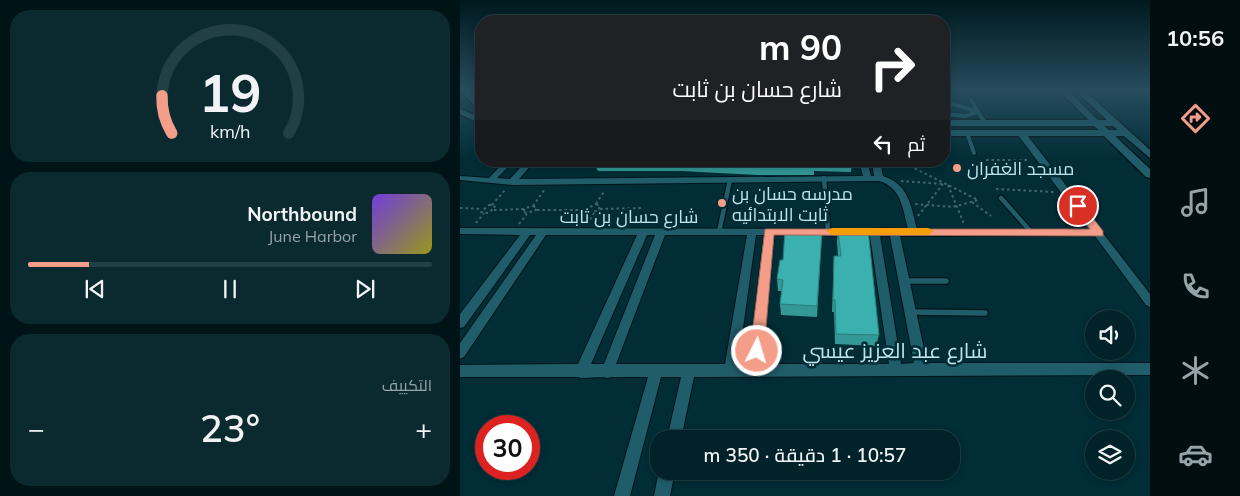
<!DOCTYPE html>
<html lang="ar">
<meta charset="utf-8">
<style>
body{margin:0;font-family:Mulish,Cairo,sans-serif;background:#0a2a30;color:#f1f3f6;direction:rtl;height:100vh;display:flex;flex-direction:column;font-size:19px;white-space:nowrap}
*{box-sizing:border-box;margin:0}
p{font-size:16px;color:#95a4a8}
.icon{flex:none;width:28px;height:28px;fill:none;stroke:currentColor;stroke-width:2;stroke-linecap:round;stroke-linejoin:round}
.map{position:relative;flex:1;overflow:hidden;direction:ltr}
.drawer{display:flex;flex-direction:column;gap:10px;padding:10px;background:#001316;width:460px}
.drawer>*{flex:none}
.banner{position:absolute;left:15px;top:15px;width:475px;height:152px;border-radius:20px;box-shadow:0 2px 8px #0003,0 0 0 1px #223f45;direction:rtl;background:#202124;color:#fff;overflow:hidden}
.tools{position:absolute;left:625px;top:310px;display:grid;gap:10px}
.tools a{display:grid;place-items:center;width:50px;height:50px;border-radius:50%;background:#002228;box-shadow:0 2px 8px #0003,0 0 0 1px #223f45;font-size:25px}
.speed{position:absolute;left:15px;top:415px;display:flex;gap:10px;font-size:25px;font-weight:700;text-align:center}
.speed>*{display:grid;place-content:center;width:65px;height:65px;border-radius:50%;background:#002228;box-shadow:0 2px 8px #0003,0 0 0 1px #223f45;line-height:1}
.speed .limit{border:8px solid #d22;background:#fff;color:#111}
.pin{position:absolute;display:grid;place-items:center;width:42px;height:42px;color:#fff;margin:-21px;border:2px solid #fff;border-radius:50%;box-shadow:0 1px 5px #0007}
.me{position:absolute;width:55px;margin:-28px;rotate:5deg;stroke-linejoin:round;filter:drop-shadow(0 0 4px #0008)}
.turn{display:flex;align-items:center;gap:18px;height:105px;padding:0 25px;font-size:22px}
.turn .icon{width:65px;height:65px;stroke-width:2.5}
.turn b{display:block;font-size:35px;line-height:42px}
.then{display:flex;align-items:center;height:48px;padding:0 25px;background:#0003;gap:10px;font-size:19px}
.big{font-size:38px;font-weight:600;line-height:1.1}
.drawer .widget{flex:1;display:flex;flex-direction:column;justify-content:center;gap:8px;min-width:0;padding:0 18px;border-radius:20px;background:#0a2a30}
.drawer .dial{align-items:center;gap:0}
.dial svg{height:130px;overflow:visible;fill:none;stroke:#223f45;stroke-width:7;stroke-linecap:round;text-anchor:middle}
.dial text{fill:#f1f3f6;stroke:none}
.song{display:flex;align-items:center;gap:15px}
.cover{width:60px;height:60px;border-radius:8px;background:linear-gradient(135deg,hsl(260 70% 55%),hsl(60 70% 35%))}
.played{height:5px;border-radius:2px;background:linear-gradient(90deg,#f49e8a 15%,#223f45 15%)}
.keys{display:flex;justify-content:space-around;direction:ltr}
.heat{display:flex;justify-content:space-between;align-items:center;font-size:28px;direction:ltr}
.trip{position:absolute;left:190px;top:430px;width:310px;height:50px;border-radius:20px;background:#002228;box-shadow:0 2px 8px #0003,0 0 0 1px #223f45;font-weight:600;line-height:50px;text-align:center;direction:rtl}
main{display:flex;flex:1;min-height:0}
.dock{display:flex;flex-direction:column;width:90px;justify-content:space-around;align-items:center;background:#000e10;color:#95a4a8}
.dock .icon{width:35px;height:35px}
.dock .on{color:#f49e8a}
.dock b{font-size:22px;color:#f1f3f6}
.map>svg:first-child{display:block}
.lines{fill:none;stroke-linecap:round;stroke-linejoin:round}
.service-far2-casing{stroke:#001419;stroke-width:5.5}
.service-far1-casing{stroke:#001419;stroke-width:7}
.service-casing{stroke:#001419;stroke-width:8}
.minor-casing{stroke:#001419;stroke-width:2}
.tertiary-casing{stroke:#001419;stroke-width:3}
.path{stroke:#3e6871;stroke-width:2;stroke-dasharray:2.5 3;stroke-linecap:butt}
.service-far2{stroke:#205d6a;stroke-width:4}
.service-far1{stroke:#205d6a;stroke-width:4.5}
.service{stroke:#205d6a;stroke-width:5.5}
.minor{fill:#205d6a;fill-rule:evenodd}
.tertiary{fill:#205d6a;fill-rule:evenodd}
.wall{fill:#339896}
.building{fill:#3bb1af;stroke:#297c7a}
.route{fill:#f49e8a;stroke:#9f675a}
.slow{fill:#f59e0b}
.poi-dot{fill:#f49e8a;stroke:#002d36;stroke-width:2}
.labels{text-anchor:middle;dominant-baseline:central;stroke-width:5;stroke-linejoin:round;paint-order:stroke}
.poi-label{font-size:18px;fill:#bfe4ed;stroke:#002d36;text-anchor:start}
.street-label{font-size:18px;fill:#bfe4ed;stroke:#002d36}
.near-street-label{font-size:21px;fill:#bfe4ed;stroke:#002d36}
</style>
<main>
<nav class="dock">
<b>10:56</b>
<svg class="icon on" aria-label="directions" viewBox="0 0 24 24"><path d="M12 3l9 9-9 9-9-9zM9 14v-3h6M13 9l2 2-2 2"/></svg>
<svg class="icon" aria-label="music" viewBox="0 0 24 24"><path d="M9 18V5l10-2v13"/><circle cx="6" cy="18" r="3"/><circle cx="16" cy="16" r="3"/></svg>
<svg class="icon" aria-label="phone" viewBox="0 0 24 24"><path d="M5 4h4l2 5-3 2q2 4 5 5l2-3 5 2v4C11 20 4 13 5 4z"/></svg>
<svg class="icon" aria-label="climate" viewBox="0 0 24 24"><path d="M12 3v18M4 7l16 10M4 17L20 7"/></svg>
<svg class="icon" aria-label="car" viewBox="0 0 24 24"><path d="M5 17H2v-5l4-1 3-4h7l3 4 3 1v5h-3M9 17h6M6 11h13"/><circle cx="7" cy="17" r="2"/><circle cx="17" cy="17" r="2"/></svg>
</nav>
<div class="map">
<svg width="690" height="496" viewBox="0 0 690 496">
<rect width="100%" height="100%" fill="#002d36"/>
<g class="lines">
<g class="service-far2-casing">
<g id="service-far2">
<polyline points="484,101 518,112 525,123"/>
<polyline points="484,114 505,116 518,112 511,100"/>
<polyline points="507,133 514,153"/>
</g>
</g>
<g class="service-far1-casing">
<g id="service-far1">
<polyline points="364,178 368,231"/>
<polyline points="541,198 572,233"/>
<polyline points="259,232 270,180"/>
</g>
</g>
<g class="service-casing">
<g id="service">
<polyline points="444,281 486,281"/>
<polyline points="451,312 525,313"/>
</g>
</g>
<g class="minor-casing">
<g id="minor">
<path d="M558,131H564L690,294V307L686,305L635,236H440L467,363H690V375L234,377L221,439H207L221,377H201L170,496H154L188,377H151L147,378L143,377L121,378L118,377H0V365L118,364L177,235H86L4,357L0,359V343L76,235H70L4,327L0,328V314L60,235L0,234V228L410,229C419,227 438,229 448,229C443,209 441,187 419,181L52,185L0,180V176L29,178L45,161H54L37,178L50,179L66,161H75L59,179L403,176L399,161H407L411,176H414L412,161H420L423,176C449,184 451,206 457,229L629,230L558,135ZM187,235H195L144,364H131ZM205,235H287L265,364H156ZM296,235H304L289,364H278ZM314,235L410,236L429,364H302ZM420,236H430L454,363L441,364Z"/>
<polygon points="199,471 215,471 210,496 194,496"/>
</g>
</g>
<g class="tertiary-casing">
<g id="tertiary">
<polygon points="0,90 7,90 21,103 21,109 18,109"/>
<path d="M598,90H607L638,120H647L615,90H624L690,150V158L664,136H655L690,169V178L686,177L644,136H484V130H639L634,126H484V120H629ZM644,126H653L658,130H649Z"/>
<polygon points="0,109 21,118 21,124 0,114"/>
</g>
</g>
<g class="path">
<polyline points="526,160 570,160"/>
<polyline points="440,161 518,200 493,207 455,204"/>
<polyline points="441,181 483,184"/>
<polyline points="488,185 504,224"/>
<polyline points="536,189 595,192"/>
<polyline points="512,202 531,216"/>
<polygon points="136,204 140,206 138,211 127,212 128,208"/>
<polyline points="136,204 145,190"/>
<polygon points="29,205 34,205 35,208 27,213 21,212"/>
<polyline points="32,205 45,190"/>
<polygon points="73,206 77,208 75,211 63,213 65,208"/>
<polyline points="73,206 85,189"/>
<polyline points="0,208 22,209"/>
<polyline points="140,209 181,208"/>
<polyline points="34,210 64,209"/>
<polyline points="77,210 127,210"/>
<polyline points="458,216 483,184"/>
<polyline points="16,223 24,213"/>
<polyline points="59,224 67,214"/>
<polyline points="127,224 134,213"/>
</g>
<use href="#service-far2" class="service-far2"/>
<use href="#service-far1" class="service-far1"/>
<use href="#service" class="service"/>
<use href="#minor" class="minor"/>
<use href="#tertiary" class="tertiary"/>
</g>
<g class="wall">
<polygon points="133,161 392,161 391,172 354,171 354,175 298,175 221,171 138,171"/>
<polygon points="378,230 419,335 416,346 375,344 374,312 372,312 374,256 378,256 377,242"/>
<polygon points="362,231 357,317 321,315 320,304 322,291 318,291 317,279 323,260"/>
</g>
<g class="building">
<polygon points="252,161 355,161 355,163 297,164"/>
<polygon points="408,229 419,335 376,334 375,300 373,300 374,256 381,256 378,230"/>
<polygon points="325,230 362,231 357,306 320,304 323,280 317,279 320,260 323,260"/>
</g>
<linearGradient id="sky" x2="0" y2="1"><stop stop-color="#00191e"/><stop offset="0.56" stop-color="#264c5d"/><stop offset="1" stop-color="#264c5d" stop-opacity="0"/></linearGradient>
<rect width="690" height="160" fill="url(#sky)"/>
<polygon class="route" points="618,203 622,204 643,231 643,236 314,235 304,351 302,355 297,357 292,355 290,351 305,229 630,229 613,206"/>
<polygon class="slow" points="372,228 468,228 474,231 468,235 372,235 366,231"/>
<g class="poi-dot">
<circle cx="497" cy="168" r="5"/>
<circle cx="262" cy="203" r="5"/>
</g>
<g class="labels">
<g class="poi-label">
<text x="507" y="168">مسجد الغفران</text>
<text x="272" y="193">مدرسه حسان بن<tspan x="272" dy="21">ثابت الابتدائيه</tspan></text>
</g>
<g class="street-label">
<text x="169" y="216">شارع حسان بن ثابت</text>
</g>
<g class="near-street-label">
<text x="435" y="350">شارع عبد العزيز عيسي</text>
</g>
</g>
</svg>
<div class="tools">
<a><svg class="icon" aria-label="sound" viewBox="0 0 24 24"><path d="M4 9h4l5-4v14l-5-4H4zM17 9q2 3 0 6"/></svg></a>
<a><svg class="icon" aria-label="search" viewBox="0 0 24 24"><circle cx="10" cy="10" r="6"/><path d="M15 15l6 6"/></svg></a>
<a><svg class="icon" aria-label="layers" viewBox="0 0 24 24"><path d="M12 4l9 5-9 5-9-5zM3 14l9 5 9-5"/></svg></a>
</div>
<div class="speed"><div class="limit">30</div></div>
<div class="pin" style="left:618px;top:206px;background:#d93025"><svg class="icon" aria-label="arrive" viewBox="0 0 24 24"><path d="M6 21V4h12l-3 4 3 4H6"/></svg></div>
<svg class="me" style="left:297px;top:351px" viewBox="-20 -20 40 40"><circle r="17" fill="#f49e8a" stroke="#fff" stroke-width="3"/><path d="M0-11L8 9 0 5-8 9z" fill="#fff"/></svg>
<div class="trip">10:57 · 1 دقيقة · 350 m</div>
<div class="banner">
<div class="turn"><svg class="icon" aria-label="right" viewBox="0 0 24 24"><path d="M7 20v-9h11M14 6l5 5-5 5"/></svg><div><b>90 m</b>شارع حسان بن ثابت</div></div>
<div class="then">ثم<svg class="icon" aria-label="left" viewBox="0 0 24 24"><path d="M17 20v-9H6M10 6l-5 5 5 5"/></svg></div>
</div>
</div>
<section class="drawer">
<div class="widget dial"><svg viewBox="0 0 100 80">
<path d="M14 69A42 42 0 1 1 86 69"/>
<path d="M14 69A42 42 0 0 1 8 46" stroke="#f49e8a"/>
<text x="50" y="56" font-size="32" font-weight="700">19</text>
<text x="50" y="72" font-size="11">km/h</text>
</svg></div>
<div class="widget">
<div class="song"><i class="cover"></i><div><b>Northbound</b><p>June Harbor</p></div></div>
<div class="played"></div>
<div class="keys"><svg class="icon" aria-label="previous" viewBox="0 0 24 24"><path d="M18 5L8 12l10 7zM5 5v14"/></svg><svg class="icon" aria-label="pause" viewBox="0 0 24 24"><path d="M8 5v14M16 5v14"/></svg><svg class="icon" aria-label="next" viewBox="0 0 24 24"><path d="M6 5l10 7-10 7zM19 5v14"/></svg></div>
</div>
<div class="widget"><p>التكييف</p>
<div class="heat"><a>−</a><b class="big">23°</b><a>+</a></div>
</div>
</section>
</main>
